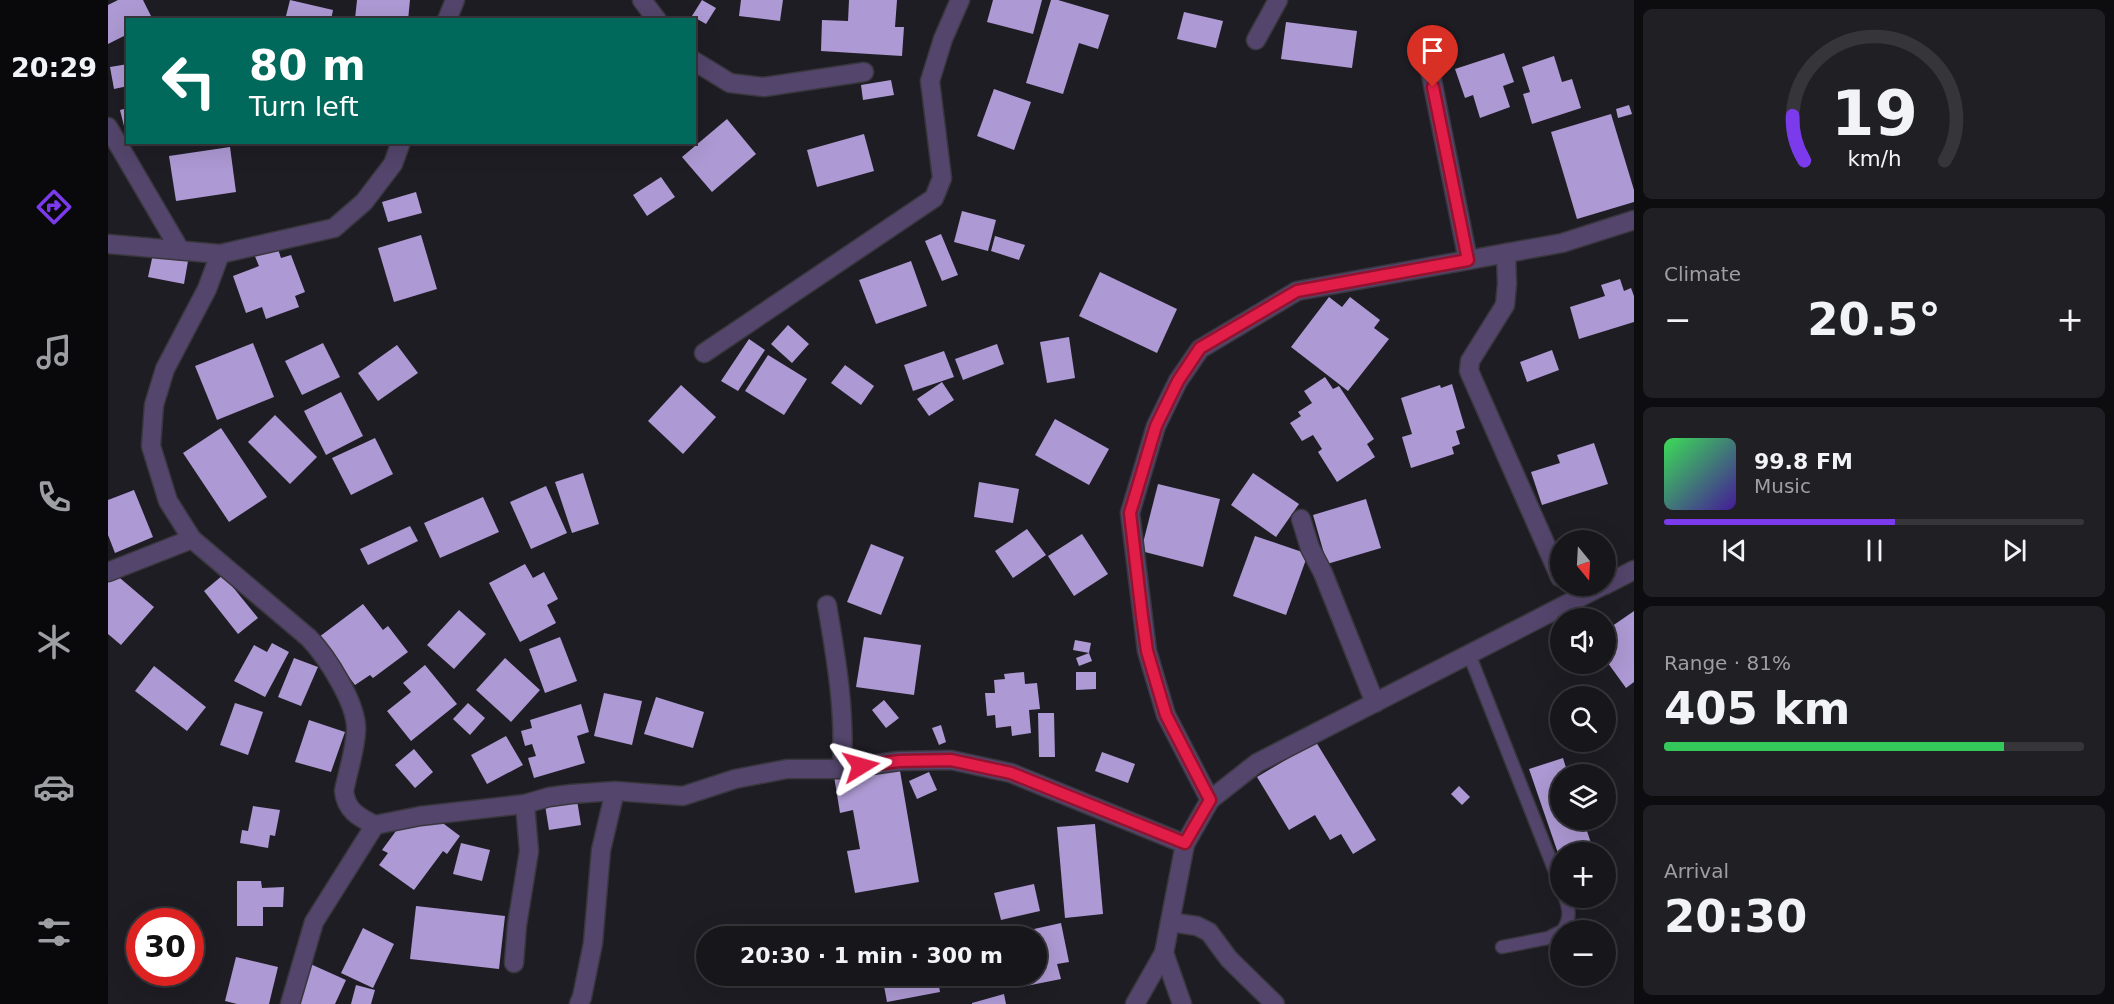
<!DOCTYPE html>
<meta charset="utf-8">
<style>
body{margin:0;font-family:"DejaVu Sans",sans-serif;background:#201f24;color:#f1f3f6;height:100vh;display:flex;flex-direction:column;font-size:22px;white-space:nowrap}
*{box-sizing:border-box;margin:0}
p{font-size:20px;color:#9e9fa3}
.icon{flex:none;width:33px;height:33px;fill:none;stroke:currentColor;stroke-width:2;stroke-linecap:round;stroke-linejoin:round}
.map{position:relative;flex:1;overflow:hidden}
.sheet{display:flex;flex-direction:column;gap:9px;padding:9px;background:#0d0c0f;width:480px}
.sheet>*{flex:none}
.top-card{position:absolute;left:18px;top:18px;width:570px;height:126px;border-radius:0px;box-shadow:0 6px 24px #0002,0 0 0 2px #36353a;background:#00695c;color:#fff;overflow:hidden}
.needle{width:39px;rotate:162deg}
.controls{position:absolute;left:1442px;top:530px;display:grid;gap:12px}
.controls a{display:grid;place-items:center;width:66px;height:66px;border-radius:50%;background:#17161b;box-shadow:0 6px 24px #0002,0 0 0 2px #36353a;font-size:30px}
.speed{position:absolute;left:18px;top:908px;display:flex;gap:12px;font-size:30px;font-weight:700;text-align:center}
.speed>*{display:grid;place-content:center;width:78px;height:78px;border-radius:50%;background:#17161b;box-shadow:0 6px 24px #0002,0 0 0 2px #36353a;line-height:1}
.speed .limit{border:9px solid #d22;background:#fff;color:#111}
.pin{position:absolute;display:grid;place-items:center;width:51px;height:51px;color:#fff;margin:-62px -26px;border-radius:50% 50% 50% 0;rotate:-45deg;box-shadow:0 0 6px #0007}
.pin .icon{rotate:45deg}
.me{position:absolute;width:66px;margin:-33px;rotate:82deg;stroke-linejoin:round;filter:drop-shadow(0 0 4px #0008)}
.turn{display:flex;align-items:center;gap:21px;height:126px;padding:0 24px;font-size:27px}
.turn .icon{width:78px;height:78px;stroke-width:2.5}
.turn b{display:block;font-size:42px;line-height:51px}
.big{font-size:45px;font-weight:700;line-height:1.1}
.sheet .card{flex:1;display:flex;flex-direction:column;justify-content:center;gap:9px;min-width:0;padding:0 21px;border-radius:9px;background:#201f24}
.sheet .dial{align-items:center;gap:0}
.dial svg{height:156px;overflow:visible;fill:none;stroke:#36353a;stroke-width:7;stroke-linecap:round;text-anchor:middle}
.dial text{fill:#f1f3f6;stroke:none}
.song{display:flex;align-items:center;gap:18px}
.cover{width:72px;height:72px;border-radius:9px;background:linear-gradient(135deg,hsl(130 70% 55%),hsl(260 70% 35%))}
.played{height:6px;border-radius:3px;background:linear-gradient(90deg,#7c3aed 55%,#36353a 55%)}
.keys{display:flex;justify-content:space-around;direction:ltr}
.heat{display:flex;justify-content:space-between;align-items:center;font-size:33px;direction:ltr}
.charge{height:9px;border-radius:4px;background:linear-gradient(90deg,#34c759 81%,#36353a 0)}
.trip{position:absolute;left:588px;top:926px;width:351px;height:60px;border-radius:30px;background:#17161b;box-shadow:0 6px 24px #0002,0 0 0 2px #36353a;font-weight:700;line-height:60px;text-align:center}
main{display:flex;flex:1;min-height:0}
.tabs{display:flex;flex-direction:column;width:108px;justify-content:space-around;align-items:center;background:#09090b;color:#9e9fa3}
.tabs .icon{width:42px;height:42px}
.tabs .on{color:#7c3aed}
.tabs b{font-size:27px;color:#f1f3f6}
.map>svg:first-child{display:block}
.building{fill:#ad99d3}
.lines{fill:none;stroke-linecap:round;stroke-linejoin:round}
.service-casing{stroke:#39373d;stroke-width:15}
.minor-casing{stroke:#39373d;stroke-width:21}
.service{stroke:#53456b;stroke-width:12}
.minor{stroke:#53456b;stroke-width:18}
.route-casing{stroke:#92132f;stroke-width:15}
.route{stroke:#e11d48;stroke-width:10}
</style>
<main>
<nav class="tabs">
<b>20:29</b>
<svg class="icon on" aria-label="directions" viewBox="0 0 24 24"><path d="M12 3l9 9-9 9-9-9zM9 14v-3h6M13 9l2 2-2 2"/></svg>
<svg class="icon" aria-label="music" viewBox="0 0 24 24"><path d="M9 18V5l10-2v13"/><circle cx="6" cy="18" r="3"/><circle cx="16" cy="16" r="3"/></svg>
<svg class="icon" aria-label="phone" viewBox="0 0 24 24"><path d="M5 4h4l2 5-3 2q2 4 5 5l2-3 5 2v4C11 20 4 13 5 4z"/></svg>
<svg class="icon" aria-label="climate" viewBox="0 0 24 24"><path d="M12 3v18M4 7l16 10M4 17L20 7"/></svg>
<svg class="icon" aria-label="car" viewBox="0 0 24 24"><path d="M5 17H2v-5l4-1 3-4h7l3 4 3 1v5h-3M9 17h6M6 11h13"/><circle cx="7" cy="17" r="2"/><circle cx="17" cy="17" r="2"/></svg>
<svg class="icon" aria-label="filters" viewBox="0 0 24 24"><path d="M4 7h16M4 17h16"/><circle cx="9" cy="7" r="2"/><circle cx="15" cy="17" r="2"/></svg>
</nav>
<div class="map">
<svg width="1526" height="1004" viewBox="0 0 1526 1004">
<rect width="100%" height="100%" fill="#1f1d24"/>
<g class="building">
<polygon points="10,0 35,0 45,20 20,20 20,34 0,44 0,5"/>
<polygon points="182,0 225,10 223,20 177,20"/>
<polygon points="249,0 302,0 300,20 247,19"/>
<polygon points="594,0 608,8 598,24 584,16"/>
<polygon points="633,0 675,0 672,21 631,16"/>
<polygon points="741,0 789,0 787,27 796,27 794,56 713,51 714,20 740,21"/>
<polygon points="885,0 934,0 925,34 879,22"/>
<polygon points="943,0 950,0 1001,15 990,49 971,43 955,94 918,83"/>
<polygon points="1076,12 1115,21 1108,48 1069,39"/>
<polygon points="1178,22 1249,31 1244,68 1173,59"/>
<polygon points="1396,53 1406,82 1395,86 1402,107 1372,118 1365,95 1357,98 1347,69"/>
<polygon points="1446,56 1454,82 1464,79 1473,108 1424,124 1415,94 1422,92 1414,67"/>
<polygon points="20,64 20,86 6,89 2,67"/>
<polygon points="783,80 786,95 755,100 753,85"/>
<polygon points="886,89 923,102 906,150 869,136"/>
<polygon points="1521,105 1524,114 1510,118 1508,109"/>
<polygon points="20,108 20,129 17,130 12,110"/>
<polygon points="1503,114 1526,190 1526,202 1469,219 1443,132"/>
<polygon points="619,119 648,154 604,192 574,157"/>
<polygon points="756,134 766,171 709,187 699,150"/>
<polygon points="122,147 128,192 68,201 61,156"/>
<polygon points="553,177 567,197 539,216 525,195"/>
<polygon points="308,192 314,213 280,222 274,202"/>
<polygon points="854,211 888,220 880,251 846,242"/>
<polygon points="833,234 850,275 834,281 817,241"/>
<polygon points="313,235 329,289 286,302 270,248"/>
<polygon points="887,236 917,245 911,260 883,251"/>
<polygon points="169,246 173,258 183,255 197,292 187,296 191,307 158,319 154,307 138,313 125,276 151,266 146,254"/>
<polygon points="45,254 80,261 76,284 40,277"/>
<polygon points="803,261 819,306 768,324 751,280"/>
<polygon points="992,272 1069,309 1049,353 971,316"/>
<polygon points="1512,279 1516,291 1523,288 1526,296 1526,322 1471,339 1462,307 1497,296 1493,285"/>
<polygon points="1221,297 1234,307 1242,297 1272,320 1266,328 1281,339 1240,391 1183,347"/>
<polygon points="680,325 701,344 684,363 663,344"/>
<polygon points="961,337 967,378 939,383 932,342"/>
<polygon points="641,339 657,350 630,391 613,381"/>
<polygon points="145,343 166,397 109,420 87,366"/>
<polygon points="215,343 232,377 194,395 177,361"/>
<polygon points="889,344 896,364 855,380 847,359"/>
<polygon points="289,345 310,373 270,401 250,373"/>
<polygon points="1444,350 1451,370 1419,382 1412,362"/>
<polygon points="836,351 846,377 805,391 796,365"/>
<polygon points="660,355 699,379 676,415 637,391"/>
<polygon points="737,365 766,386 753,405 723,383"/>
<polygon points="1217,377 1225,389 1231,386 1266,439 1259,444 1267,457 1229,482 1210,452 1214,449 1205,435 1194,441 1182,423 1193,416 1190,412 1204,403 1196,391"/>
<polygon points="834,382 846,400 821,416 809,399"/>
<polygon points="1344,384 1357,428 1348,431 1352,444 1344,447 1346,454 1303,468 1294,437 1304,434 1293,398 1332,385 1333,388"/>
<polygon points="573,385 608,417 575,454 540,421"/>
<polygon points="233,392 255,436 218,455 196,411"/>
<polygon points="167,415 209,457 182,484 140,442"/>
<polygon points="947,419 1001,449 981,485 927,455"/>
<polygon points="113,428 159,497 121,522 75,453"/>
<polygon points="267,438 285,474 243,495 224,458"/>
<polygon points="1486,443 1500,484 1434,505 1423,472 1452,463 1449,455"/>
<polygon points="475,473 491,524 464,533 447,482"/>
<polygon points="1145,473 1191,504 1168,537 1123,505"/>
<polygon points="871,482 911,489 905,523 866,517"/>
<polygon points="1050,484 1112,499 1095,567 1033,551"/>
<polygon points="438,486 459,533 423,549 402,502"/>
<polygon points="26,490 45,537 7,553 0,535 0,500"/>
<polygon points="375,497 391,532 332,558 316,523"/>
<polygon points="1258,499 1273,548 1219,564 1205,515"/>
<polygon points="302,526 310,541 260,565 252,549"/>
<polygon points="919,529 938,555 905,578 887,551"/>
<polygon points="974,534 1000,574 966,596 940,556"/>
<polygon points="1147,536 1200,554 1178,615 1125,596"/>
<polygon points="763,544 796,557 773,615 739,602"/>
<polygon points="417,564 425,578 436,572 450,599 439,605 448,623 412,642 381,583"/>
<polygon points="6,573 46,607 13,645 0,634 0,580"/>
<polygon points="115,575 150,618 130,634 96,591"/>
<polygon points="255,604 275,630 280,626 300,652 265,678 262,675 247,685 211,637"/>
<polygon points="351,610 378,634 346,669 319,645"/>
<polygon points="1526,611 1526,682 1518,688 1497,659 1497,631"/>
<polygon points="452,637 469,681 437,693 421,649"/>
<polygon points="756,637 813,645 806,695 748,687"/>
<polygon points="967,640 983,643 981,653 965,650"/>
<polygon points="164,643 181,652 157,697 126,681 146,645 159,652"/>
<polygon points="981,653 984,661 971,666 968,658"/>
<polygon points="186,658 210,667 193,706 170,697"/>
<polygon points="397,658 432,690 403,722 368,690"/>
<polygon points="317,665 349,704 303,741 279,711 303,692 295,683"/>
<polygon points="46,666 98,707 79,731 27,691"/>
<polygon points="916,672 917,684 929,683 932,709 921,710 923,733 904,736 903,726 888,728 887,715 879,716 877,693 887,693 886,680 897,679 896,674"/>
<polygon points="968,672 988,672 988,689 968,690"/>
<polygon points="496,693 534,701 524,745 486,736"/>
<polygon points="548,697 596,712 585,748 536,734"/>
<polygon points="776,700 791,718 778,728 764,710"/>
<polygon points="127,703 155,712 140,755 112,745"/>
<polygon points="360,703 377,718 362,735 345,719"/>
<polygon points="473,704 481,732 469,736 477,763 426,778 420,758 428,756 424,744 417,746 413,731 424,728 422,720"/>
<polygon points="930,713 946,713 947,757 931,757"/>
<polygon points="201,720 237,732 223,772 187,762"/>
<polygon points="833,725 838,742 831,745 824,728"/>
<polygon points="398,736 415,765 379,784 363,755"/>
<polygon points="1208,742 1268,840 1245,854 1233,834 1222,840 1207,815 1181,830 1149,777"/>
<polygon points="306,749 325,772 307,788 287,765"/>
<polygon points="994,752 1027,764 1020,783 987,771"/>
<polygon points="1455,758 1460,774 1452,774 1452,819 1475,819 1486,852 1452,852 1452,859 1421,769"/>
<polygon points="791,765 811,882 747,893 739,851 752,849 745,810 732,813 726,776"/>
<polygon points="821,772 829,790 809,799 801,781"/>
<polygon points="1351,786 1362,797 1354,805 1343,794"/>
<polygon points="469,800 473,825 441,830 437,805"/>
<polygon points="145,806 172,810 167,836 162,835 160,848 132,843 134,830 140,831"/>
<polygon points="324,815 352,836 339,854 335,851 306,890 271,865 280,853 274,850 296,820 309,819 317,825"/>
<polygon points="987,824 995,914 957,918 949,827"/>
<polygon points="353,843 382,850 374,881 345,874"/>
<polygon points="129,881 153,881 154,888 176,887 175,907 155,907 155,926 129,926"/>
<polygon points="926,884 932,911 893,920 886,893"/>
<polygon points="308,906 397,916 391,969 302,959"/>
<polygon points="953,923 961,962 949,964 953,979 918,986 916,975 928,975 928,936 926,929"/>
<polygon points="255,928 286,944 265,988 233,973"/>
<polygon points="128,957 170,967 161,1004 129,1004 117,1001"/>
<polygon points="198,962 238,980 227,1004 190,1004 196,989 188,985"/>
<polygon points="774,975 829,975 832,992 779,1002"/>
<polygon points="248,985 267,990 263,1004 243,1004"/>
<polygon points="896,994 898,1004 864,1004 864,1003"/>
</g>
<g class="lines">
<g class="service-casing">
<g id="service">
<polyline points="1361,654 1452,884"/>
<path d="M1455,930C1463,918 1461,909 1457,897"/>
<polyline points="1394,947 1440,938 1452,932"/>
</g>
</g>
<g class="minor-casing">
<g id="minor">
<polyline points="534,0 549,20"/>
<polyline points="339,20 347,0"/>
<polyline points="1148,40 1170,0"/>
<polyline points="586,61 622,83 656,87 756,72"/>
<polyline points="1321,65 1360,260"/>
<polyline points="0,127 72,250"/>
<polyline points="0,244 112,254 226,228 256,202 285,164 293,142"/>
<polyline points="1398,253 1399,284 1397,305 1362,361 1361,371 1452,577"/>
<path d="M112,254L99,289L57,369L46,405L43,446L60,501L84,539L201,638C219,657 250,705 248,731C247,751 240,771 236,791C238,810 250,817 267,825L206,922L182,1004"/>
<polyline points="596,353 826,198 834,178 822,81 835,39 852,0"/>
<polyline points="1193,519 1202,548 1215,573 1267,703"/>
<polyline points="0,572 84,539"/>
<polyline points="1497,585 1526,570"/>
<path d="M719,605C729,663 737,710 734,769"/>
<polyline points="1102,800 1058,715 1039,651 1022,513 1048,426 1070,381 1092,349 1189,291 1454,243 1526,220"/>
<polyline points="267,825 312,816 417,804 441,797 463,794 507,791 575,796 627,779 679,769 734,769 791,761 843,760 903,773 1077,844"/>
<polyline points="1062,922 1089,926 1101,932 1121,959 1167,1004"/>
<polyline points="1056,953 1074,1004"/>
<polyline points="406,963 409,925 421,851 417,804"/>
<polyline points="471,1004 474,997 485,943 493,850 507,791"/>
<polyline points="1027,1004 1056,953 1077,844 1102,800 1149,763 1496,585"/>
</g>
</g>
<use href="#service" class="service"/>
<use href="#minor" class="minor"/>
</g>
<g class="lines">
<g class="route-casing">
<polyline id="route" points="753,766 791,761 843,760 903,773 1077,843 1102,800 1058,715 1039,651 1034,616 1022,513 1048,426 1070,381 1092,348 1189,291 1360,260 1325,87"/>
</g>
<use href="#route" class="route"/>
</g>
</svg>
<div class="controls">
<a><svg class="needle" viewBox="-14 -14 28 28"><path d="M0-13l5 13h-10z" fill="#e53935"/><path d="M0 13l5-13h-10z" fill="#9e9fa3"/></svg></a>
<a><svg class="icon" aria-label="sound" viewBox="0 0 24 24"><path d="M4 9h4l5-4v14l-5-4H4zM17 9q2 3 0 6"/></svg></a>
<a><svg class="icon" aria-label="search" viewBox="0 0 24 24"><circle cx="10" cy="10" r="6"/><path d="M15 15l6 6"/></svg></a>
<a><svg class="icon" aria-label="layers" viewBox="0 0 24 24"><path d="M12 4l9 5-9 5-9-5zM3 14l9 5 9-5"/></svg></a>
<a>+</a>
<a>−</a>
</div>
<div class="speed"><div class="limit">30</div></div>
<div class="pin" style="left:1325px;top:87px;background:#d93025"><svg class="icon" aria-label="arrive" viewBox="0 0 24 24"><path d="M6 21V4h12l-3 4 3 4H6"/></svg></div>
<svg class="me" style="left:753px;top:766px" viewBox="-20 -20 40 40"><path d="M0-17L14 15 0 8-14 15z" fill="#e11d48" stroke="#fff" stroke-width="4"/></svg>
<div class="trip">20:30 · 1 min · 300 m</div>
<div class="top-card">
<div class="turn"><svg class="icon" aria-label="left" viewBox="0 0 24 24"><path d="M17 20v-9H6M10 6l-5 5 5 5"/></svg><div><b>80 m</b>Turn left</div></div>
</div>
</div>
<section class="sheet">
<div class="card dial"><svg viewBox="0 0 100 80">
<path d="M14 69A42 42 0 1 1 86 69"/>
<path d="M14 69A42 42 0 0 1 8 46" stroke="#7c3aed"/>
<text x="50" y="56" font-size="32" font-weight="700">19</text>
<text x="50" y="72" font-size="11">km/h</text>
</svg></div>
<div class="card"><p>Climate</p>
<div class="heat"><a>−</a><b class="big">20.5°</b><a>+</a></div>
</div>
<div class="card">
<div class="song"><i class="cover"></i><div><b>99.8 FM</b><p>Music</p></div></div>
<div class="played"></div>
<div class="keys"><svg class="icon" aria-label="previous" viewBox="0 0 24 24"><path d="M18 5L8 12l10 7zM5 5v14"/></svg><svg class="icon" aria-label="pause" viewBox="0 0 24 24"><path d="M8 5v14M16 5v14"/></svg><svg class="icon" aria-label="next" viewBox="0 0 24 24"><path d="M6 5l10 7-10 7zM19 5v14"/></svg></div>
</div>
<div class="card"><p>Range · 81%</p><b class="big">405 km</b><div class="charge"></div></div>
<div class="card"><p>Arrival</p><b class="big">20:30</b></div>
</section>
</main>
